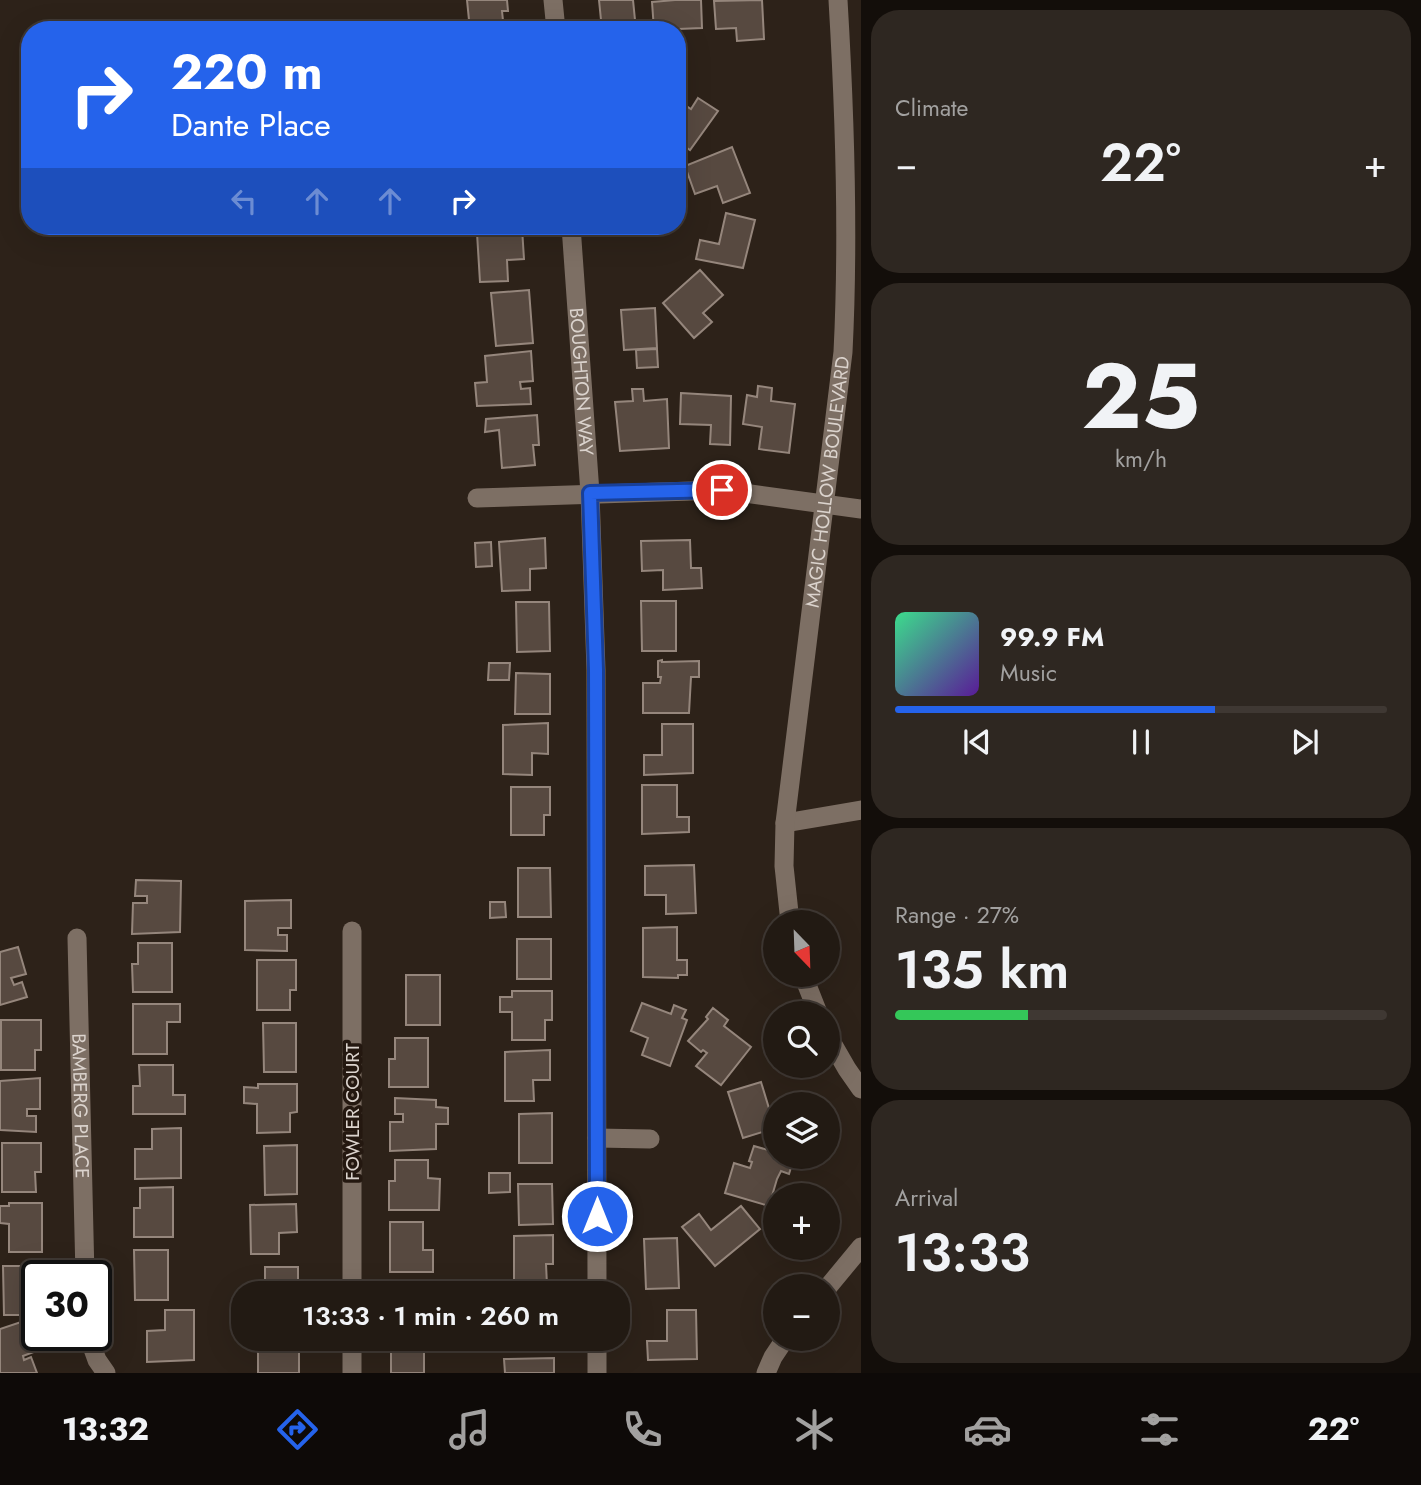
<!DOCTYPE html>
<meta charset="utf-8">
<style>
body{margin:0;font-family:Jost,sans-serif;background:#2e2721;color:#f1f3f6;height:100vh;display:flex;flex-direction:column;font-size:26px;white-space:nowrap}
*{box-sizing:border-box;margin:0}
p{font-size:23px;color:#a2a1a0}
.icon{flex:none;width:38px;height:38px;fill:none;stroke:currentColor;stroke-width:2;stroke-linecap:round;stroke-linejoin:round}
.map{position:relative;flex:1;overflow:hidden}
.panel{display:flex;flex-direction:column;gap:10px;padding:10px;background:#130e0a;width:560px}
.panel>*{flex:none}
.banner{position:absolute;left:21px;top:21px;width:665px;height:214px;border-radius:28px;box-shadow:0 7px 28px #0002,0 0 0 2px #3f3833;background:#2563eb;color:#fff;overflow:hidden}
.needle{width:46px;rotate:157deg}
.controls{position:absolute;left:763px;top:910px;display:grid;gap:14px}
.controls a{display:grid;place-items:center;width:77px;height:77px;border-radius:50%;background:#221a13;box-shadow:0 7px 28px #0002,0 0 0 2px #3f3833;font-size:35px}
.speed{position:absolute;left:21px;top:1260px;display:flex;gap:14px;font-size:35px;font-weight:700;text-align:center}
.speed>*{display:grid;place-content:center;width:91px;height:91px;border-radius:50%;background:#221a13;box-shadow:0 7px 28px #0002,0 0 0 2px #3f3833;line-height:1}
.speed .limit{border:4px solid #111;border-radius:10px;background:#fff;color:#111}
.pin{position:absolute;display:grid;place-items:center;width:60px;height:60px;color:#fff;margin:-30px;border:4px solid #fff;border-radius:50%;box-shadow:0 2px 7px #0007}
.me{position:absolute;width:77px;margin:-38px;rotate:0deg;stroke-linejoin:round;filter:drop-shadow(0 0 5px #0008)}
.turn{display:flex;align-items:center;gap:24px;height:147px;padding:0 35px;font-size:32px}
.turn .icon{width:91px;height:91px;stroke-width:2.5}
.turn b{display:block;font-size:49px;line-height:60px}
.lanes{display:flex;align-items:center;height:66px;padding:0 35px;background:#0003;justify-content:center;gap:35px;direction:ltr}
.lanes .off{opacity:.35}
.big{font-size:52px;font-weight:600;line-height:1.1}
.panel .widget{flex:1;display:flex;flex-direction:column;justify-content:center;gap:10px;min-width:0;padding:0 24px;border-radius:28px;background:#2e2721}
.panel .dial{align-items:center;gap:0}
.dial b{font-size:91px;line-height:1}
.song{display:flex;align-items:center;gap:21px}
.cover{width:84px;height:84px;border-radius:10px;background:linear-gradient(135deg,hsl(150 70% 55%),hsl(270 70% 35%))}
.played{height:7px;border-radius:4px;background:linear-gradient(90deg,#2563eb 65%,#3f3833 65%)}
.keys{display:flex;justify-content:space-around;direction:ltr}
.heat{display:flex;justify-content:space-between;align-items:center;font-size:38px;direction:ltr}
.charge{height:10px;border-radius:5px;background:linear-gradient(90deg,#34c759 27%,#3f3833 0)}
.trip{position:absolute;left:231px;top:1281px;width:399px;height:70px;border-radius:28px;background:#221a13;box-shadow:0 7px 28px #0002,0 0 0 2px #3f3833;font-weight:600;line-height:70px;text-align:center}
.tab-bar{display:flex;height:112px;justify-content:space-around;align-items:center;background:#0e0a08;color:#a2a1a0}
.tab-bar .icon{width:49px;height:49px}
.tab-bar .on{color:#2563eb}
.tab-bar b{font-size:32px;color:#f1f3f6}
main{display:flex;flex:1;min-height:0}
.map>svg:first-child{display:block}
.building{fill:#574940;stroke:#95867c;stroke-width:2}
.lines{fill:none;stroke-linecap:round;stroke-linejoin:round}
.minor{stroke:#7d6f64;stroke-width:19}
.route-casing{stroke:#184099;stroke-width:18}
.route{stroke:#2563eb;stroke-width:12}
.labels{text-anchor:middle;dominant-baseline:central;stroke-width:7;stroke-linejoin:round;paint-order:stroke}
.street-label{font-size:19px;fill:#dbd3cd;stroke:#241810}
</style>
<main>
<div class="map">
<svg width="861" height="1373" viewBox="0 0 861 1373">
<rect width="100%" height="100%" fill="#2d2219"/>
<g class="building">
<polygon points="467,0 507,0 508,11 502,11 504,30 470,30"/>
<polygon points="599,0 633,0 636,30 602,30"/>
<polygon points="675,0 701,0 702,28 654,30 652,2"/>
<polygon points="762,0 764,39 737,41 736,28 716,29 714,1"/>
<polygon points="698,98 718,111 690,150 677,141 677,100 691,109"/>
<polygon points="732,147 750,193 723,203 717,186 695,194 685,166"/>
<polygon points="726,213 755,220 743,268 696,259 700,240 719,244"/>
<polygon points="522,228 524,259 507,260 508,281 480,282 477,233"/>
<polygon points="700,270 723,295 703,313 712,322 694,338 663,303"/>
<polygon points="529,290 533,343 496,346 491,293"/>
<polygon points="655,308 657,348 624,350 621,310"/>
<polygon points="657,349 658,367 637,368 636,350"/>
<polygon points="531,351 533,381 520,382 521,389 530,388 531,404 477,406 475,383 487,382 485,356"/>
<polygon points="758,386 772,388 771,401 795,404 789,453 759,449 762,427 743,424 747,395 757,397"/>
<polygon points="632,389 643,389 644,401 667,399 669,448 620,451 615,402 633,401"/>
<polygon points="681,393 731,396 730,445 710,444 711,425 680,424"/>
<polygon points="537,415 539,445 533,445 535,465 502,468 499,430 485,432 486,419"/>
<polygon points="545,538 546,568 530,569 530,590 502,591 499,542"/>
<polygon points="690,540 691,568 701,568 702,588 663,590 663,570 642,571 641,541"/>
<polygon points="491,542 492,566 476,567 475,543"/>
<polygon points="641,601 676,601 676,651 642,651"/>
<polygon points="516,602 549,602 550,651 517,652"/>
<polygon points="662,660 662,662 699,661 699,677 691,677 689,713 643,713 643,683 660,683 661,677 658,677 658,661"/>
<polygon points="489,663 510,663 509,680 488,680"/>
<polygon points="516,673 550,674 550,714 515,714"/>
<polygon points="548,723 548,754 532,753 532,775 503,774 503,725"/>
<polygon points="662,724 693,724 693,773 644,775 644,755 662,755"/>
<polygon points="642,785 677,785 677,817 689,817 689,832 642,834"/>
<polygon points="511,787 550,787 550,815 544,815 544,835 511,835"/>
<polygon points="694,865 696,913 666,914 666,895 645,895 645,866"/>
<polygon points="518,868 550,868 551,917 518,917"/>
<polygon points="136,880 181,881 180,932 132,934 133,903 147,903 147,896 135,896"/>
<polygon points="291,900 291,928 278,928 278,935 287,935 287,951 245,950 245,901"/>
<polygon points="490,902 505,902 506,917 490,918"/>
<polygon points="677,927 677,960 687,960 687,975 678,975 678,978 643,977 643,928"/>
<rect x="517" y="939" width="34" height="40"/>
<polygon points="138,943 172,943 172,992 133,992 132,964 138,964"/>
<polygon points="18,947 26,974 11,978 14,985 22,982 27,997 0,1005 0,952"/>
<polygon points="257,960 296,960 296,990 290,990 290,1010 257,1010"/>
<rect x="406" y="975" width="34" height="50"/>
<polygon points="512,991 552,991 552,1020 545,1020 545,1040 512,1040 512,1012 500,1012 500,997 512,997"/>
<polygon points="642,1003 671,1014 674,1005 686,1010 682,1018 687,1020 670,1066 642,1055 648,1038 631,1031"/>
<polygon points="133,1004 180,1004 180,1022 167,1022 167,1054 133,1054"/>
<polygon points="713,1008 728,1020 724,1026 751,1047 721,1085 696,1066 707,1053 703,1050 701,1052 688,1041 708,1019 706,1017"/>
<polygon points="1,1020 41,1020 41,1050 35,1050 35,1070 1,1070"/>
<polygon points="263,1023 296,1023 296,1072 264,1072"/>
<polygon points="395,1038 428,1038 428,1087 389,1087 389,1059 395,1059"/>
<polygon points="550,1050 550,1080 533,1080 534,1101 505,1101 505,1052"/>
<polygon points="139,1065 173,1065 173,1095 185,1095 185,1114 133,1114 133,1086 140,1086"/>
<polygon points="40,1078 40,1109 27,1109 27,1116 36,1116 36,1132 0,1130 0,1081"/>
<polygon points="761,1082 775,1128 743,1138 728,1092"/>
<polygon points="258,1084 297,1084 297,1112 290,1113 290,1132 257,1133 257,1104 244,1103 244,1087 258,1088"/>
<polygon points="395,1098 436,1100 436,1107 448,1108 448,1124 436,1124 436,1149 390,1151 390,1122 403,1122 403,1114 395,1114"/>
<polygon points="552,1113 552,1163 519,1163 519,1114"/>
<polygon points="181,1128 181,1178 135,1179 135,1149 152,1149 152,1129"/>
<polygon points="2,1143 41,1143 41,1172 35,1172 36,1192 2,1192"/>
<polygon points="297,1145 297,1194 265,1195 264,1146"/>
<polygon points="754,1146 775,1152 775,1157 794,1158 789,1174 781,1171 777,1179 769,1206 725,1193 734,1163 750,1168 752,1162 749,1161"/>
<polygon points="395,1160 428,1160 428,1178 440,1179 439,1210 389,1210 389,1181 395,1181"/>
<polygon points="489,1173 510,1173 510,1192 489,1193"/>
<polygon points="518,1184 552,1184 553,1224 519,1225"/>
<polygon points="173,1187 173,1237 134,1237 134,1208 140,1208 140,1188"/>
<polygon points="9,1203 42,1203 42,1252 9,1252 9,1224 0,1223 0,1206 9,1206"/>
<polygon points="296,1204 297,1232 279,1233 279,1254 251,1254 250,1205"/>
<polygon points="741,1206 760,1229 715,1266 682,1227 699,1214 711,1230"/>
<polygon points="390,1222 423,1222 423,1250 433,1250 433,1272 390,1272"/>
<polygon points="553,1235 553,1264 546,1264 547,1285 514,1285 514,1236"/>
<polygon points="677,1238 679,1288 646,1289 644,1239"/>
<polygon points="134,1250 168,1250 168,1300 135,1300"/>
<polygon points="3,1266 42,1266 42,1276 37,1276 36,1315 4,1315"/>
<rect x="265" y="1267" width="33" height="26"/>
<rect x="389" y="1283" width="40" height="10"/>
<polygon points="165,1310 194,1310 194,1360 147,1362 147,1331 165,1330"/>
<polygon points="667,1310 696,1310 697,1359 648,1360 647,1341 667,1341"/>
<polygon points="24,1321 34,1352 23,1356 24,1360 31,1357 37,1373 0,1373 0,1329"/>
<rect x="258" y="1339" width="41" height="34"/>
<polygon points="505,1339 552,1339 552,1348 505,1347"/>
<polygon points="424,1344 424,1373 391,1373 391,1345"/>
<polygon points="554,1358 554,1373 505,1373 504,1359"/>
</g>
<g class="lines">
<g class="minor">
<polyline points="553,0 556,30"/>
<path id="s1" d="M571,226L590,493L596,670L597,1293"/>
<polyline points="477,498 722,490 861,509"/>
<polyline points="785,823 861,810"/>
<path id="s2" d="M790,922L784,866L785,823L843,352C849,235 845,117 838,0"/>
<polyline points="352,931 352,1293"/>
<path id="s3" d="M77,938L85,1276"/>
<polyline points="803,975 818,1013"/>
<polyline points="828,1036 847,1069 861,1089"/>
<polyline points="597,1138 650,1139"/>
<polyline points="828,1287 861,1247"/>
<polyline points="88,1335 97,1360 106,1373"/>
<polyline points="352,1339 352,1373"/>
<polyline points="597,1373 597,1339"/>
<polyline points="766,1373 773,1357 785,1339"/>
</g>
</g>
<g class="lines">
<g class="route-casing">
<polyline id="route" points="597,1216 596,670 590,493 722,490"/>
</g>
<use href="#route" class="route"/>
</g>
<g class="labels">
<g class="street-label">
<text stroke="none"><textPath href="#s1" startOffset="156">BOUGHTON WAY</textPath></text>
<text stroke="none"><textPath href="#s2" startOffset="443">MAGIC HOLLOW BOULEVARD</textPath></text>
<text stroke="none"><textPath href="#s3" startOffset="168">BAMBERG PLACE</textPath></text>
<text transform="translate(352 1112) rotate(-90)">FOWLER COURT</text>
</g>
</g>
</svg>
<div class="controls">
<a><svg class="needle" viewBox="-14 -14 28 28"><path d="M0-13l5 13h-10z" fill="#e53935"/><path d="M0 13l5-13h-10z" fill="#a2a1a0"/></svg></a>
<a><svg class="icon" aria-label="search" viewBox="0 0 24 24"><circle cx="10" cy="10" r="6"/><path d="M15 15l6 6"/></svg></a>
<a><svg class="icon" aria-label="layers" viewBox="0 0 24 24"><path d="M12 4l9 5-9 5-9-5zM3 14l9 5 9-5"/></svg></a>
<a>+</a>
<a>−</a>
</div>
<div class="speed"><div class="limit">30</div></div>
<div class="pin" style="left:722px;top:490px;background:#d93025"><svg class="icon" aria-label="arrive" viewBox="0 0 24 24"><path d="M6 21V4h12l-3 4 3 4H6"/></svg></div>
<svg class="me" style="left:597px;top:1216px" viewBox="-20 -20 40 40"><circle r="17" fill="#2563eb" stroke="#fff" stroke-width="3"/><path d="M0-11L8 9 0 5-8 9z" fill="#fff"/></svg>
<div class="trip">13:33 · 1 min · 260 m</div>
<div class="banner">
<div class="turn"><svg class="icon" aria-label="right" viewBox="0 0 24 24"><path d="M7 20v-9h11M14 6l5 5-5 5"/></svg><div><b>220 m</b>Dante Place</div></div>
<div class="lanes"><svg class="icon off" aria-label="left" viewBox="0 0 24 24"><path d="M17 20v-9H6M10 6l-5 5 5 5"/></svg><svg class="icon off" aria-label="ahead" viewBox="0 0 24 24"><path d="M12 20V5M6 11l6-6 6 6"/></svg><svg class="icon off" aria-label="ahead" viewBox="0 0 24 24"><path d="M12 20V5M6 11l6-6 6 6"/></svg><svg class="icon" aria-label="right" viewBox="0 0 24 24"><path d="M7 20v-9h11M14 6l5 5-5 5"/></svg></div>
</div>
</div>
<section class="panel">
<div class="widget"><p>Climate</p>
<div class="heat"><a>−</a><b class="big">22°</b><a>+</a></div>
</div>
<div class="widget dial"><b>25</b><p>km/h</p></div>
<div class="widget">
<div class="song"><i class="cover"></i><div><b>99.9 FM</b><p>Music</p></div></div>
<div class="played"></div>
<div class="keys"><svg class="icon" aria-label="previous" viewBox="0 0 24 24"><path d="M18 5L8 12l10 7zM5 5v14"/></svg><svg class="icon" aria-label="pause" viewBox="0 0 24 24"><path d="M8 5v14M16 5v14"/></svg><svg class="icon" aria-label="next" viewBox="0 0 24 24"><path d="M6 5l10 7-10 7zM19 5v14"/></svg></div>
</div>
<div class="widget"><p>Range · 27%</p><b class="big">135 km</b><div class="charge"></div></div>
<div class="widget"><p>Arrival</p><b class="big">13:33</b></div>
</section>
</main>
<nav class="tab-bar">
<b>13:32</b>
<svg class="icon on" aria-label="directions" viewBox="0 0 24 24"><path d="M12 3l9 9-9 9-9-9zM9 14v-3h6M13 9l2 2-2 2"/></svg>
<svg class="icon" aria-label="music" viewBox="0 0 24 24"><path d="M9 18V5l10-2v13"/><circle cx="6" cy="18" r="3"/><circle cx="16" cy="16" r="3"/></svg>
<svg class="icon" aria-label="phone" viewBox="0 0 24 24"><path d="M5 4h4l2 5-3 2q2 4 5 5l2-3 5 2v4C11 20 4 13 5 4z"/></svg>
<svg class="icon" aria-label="climate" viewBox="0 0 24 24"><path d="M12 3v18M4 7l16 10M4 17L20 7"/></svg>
<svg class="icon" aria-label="car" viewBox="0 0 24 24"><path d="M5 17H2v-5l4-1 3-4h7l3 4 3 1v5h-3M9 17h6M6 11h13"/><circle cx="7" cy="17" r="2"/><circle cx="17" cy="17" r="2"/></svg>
<svg class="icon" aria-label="filters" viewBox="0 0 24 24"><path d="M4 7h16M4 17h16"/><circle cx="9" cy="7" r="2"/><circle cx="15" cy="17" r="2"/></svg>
<b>22°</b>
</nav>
